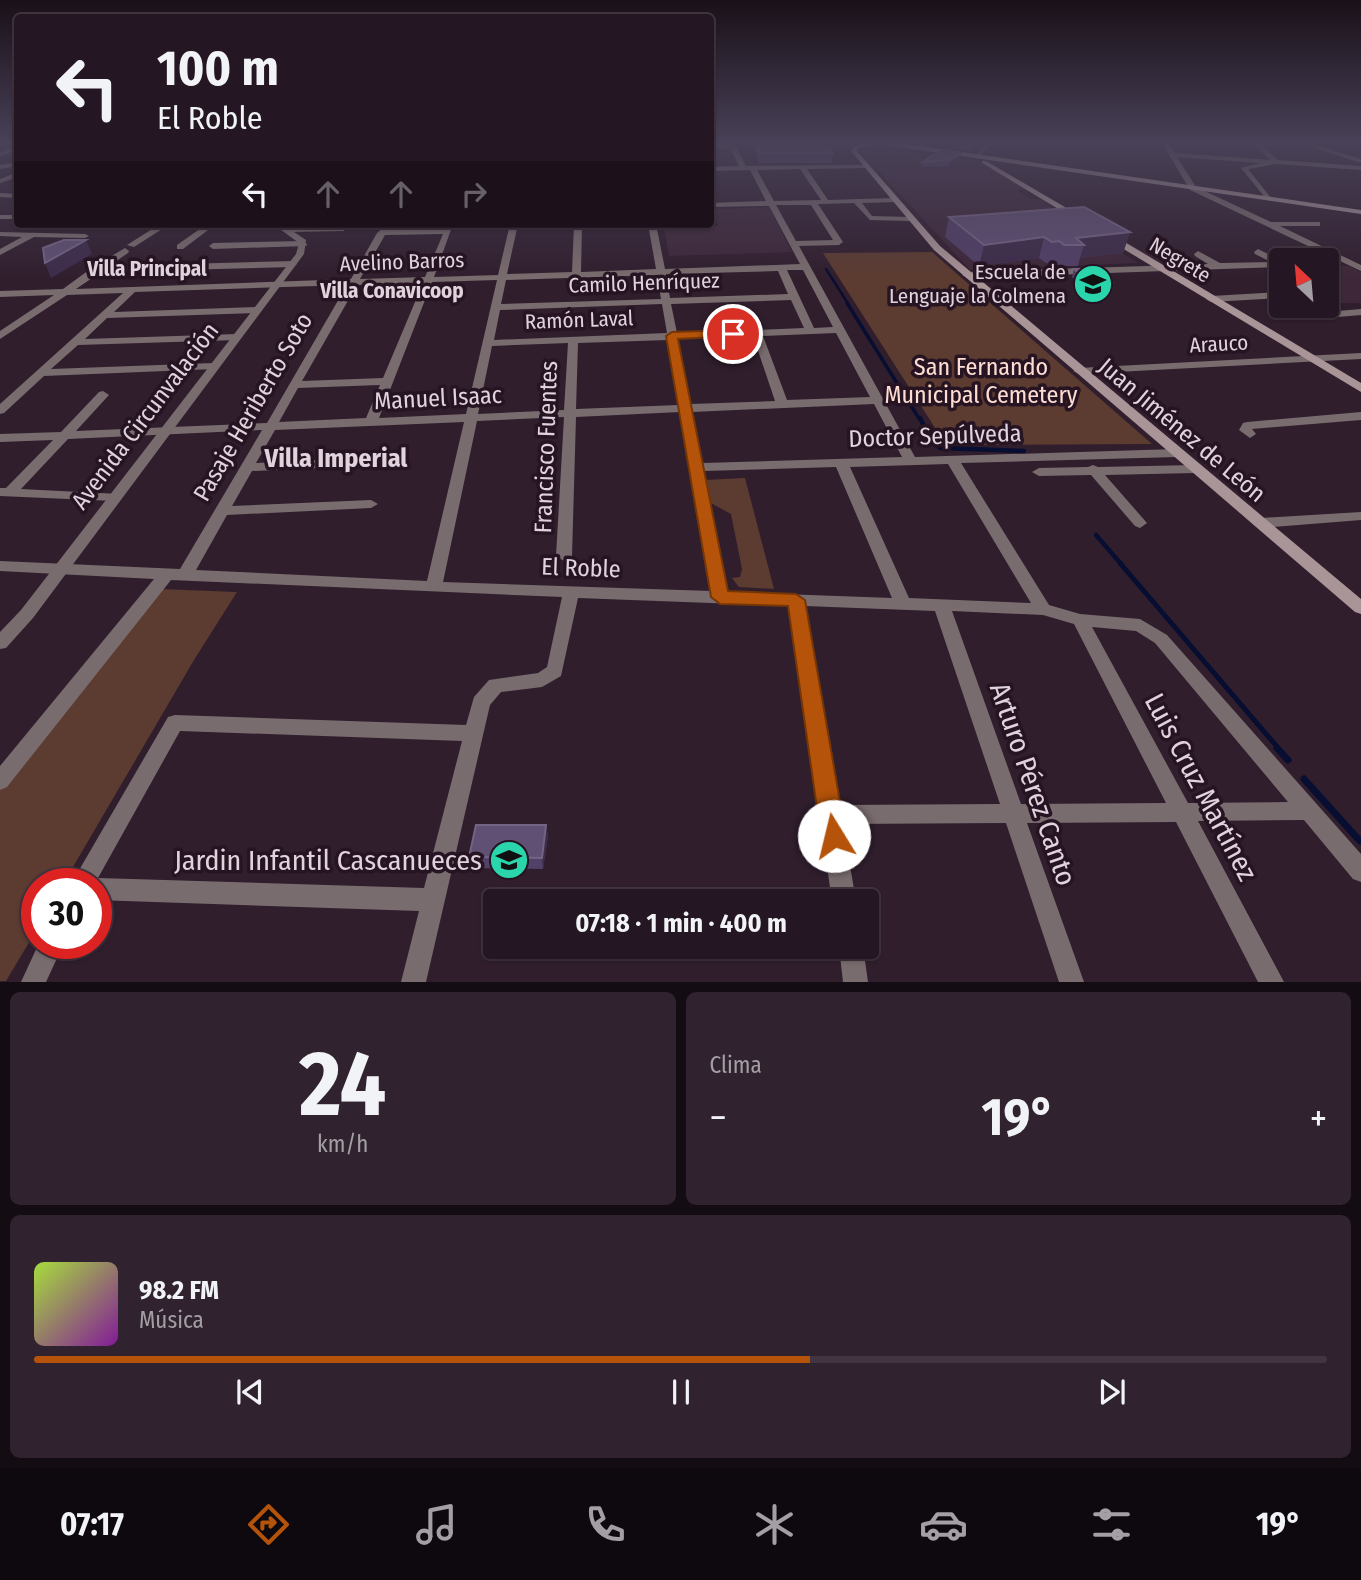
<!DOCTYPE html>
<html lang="es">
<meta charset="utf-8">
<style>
body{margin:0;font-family:"Fira Sans Condensed",sans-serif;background:#30232f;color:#f1f3f6;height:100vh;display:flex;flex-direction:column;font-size:26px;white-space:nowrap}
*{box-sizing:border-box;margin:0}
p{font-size:23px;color:#a39fa5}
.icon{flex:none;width:38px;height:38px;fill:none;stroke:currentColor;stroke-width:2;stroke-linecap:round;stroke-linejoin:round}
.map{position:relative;height:982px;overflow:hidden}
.details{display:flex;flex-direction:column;gap:10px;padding:10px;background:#140c13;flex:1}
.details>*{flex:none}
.top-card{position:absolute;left:14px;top:14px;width:700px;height:214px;border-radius:7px;box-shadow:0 2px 5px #0004,0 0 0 2px #413540;background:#241622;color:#f1f3f6;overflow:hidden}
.needle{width:46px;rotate:334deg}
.tools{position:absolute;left:1269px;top:248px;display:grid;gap:14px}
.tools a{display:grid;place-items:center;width:70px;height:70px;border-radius:7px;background:#241622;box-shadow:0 2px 5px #0004,0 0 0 2px #413540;font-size:35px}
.speed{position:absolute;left:21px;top:868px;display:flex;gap:14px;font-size:35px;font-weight:700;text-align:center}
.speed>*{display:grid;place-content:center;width:91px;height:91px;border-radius:50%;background:#241622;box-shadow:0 2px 5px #0004,0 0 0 2px #413540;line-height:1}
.speed .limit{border:10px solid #d22;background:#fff;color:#111}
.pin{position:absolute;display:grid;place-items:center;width:60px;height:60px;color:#fff;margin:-30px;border:4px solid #fff;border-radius:50%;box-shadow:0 2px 7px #0007}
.me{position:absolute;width:77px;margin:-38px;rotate:351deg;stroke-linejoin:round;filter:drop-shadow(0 0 5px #0008)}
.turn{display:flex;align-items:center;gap:24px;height:147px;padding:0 28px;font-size:32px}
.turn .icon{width:91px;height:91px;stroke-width:2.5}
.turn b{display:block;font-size:49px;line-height:60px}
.lanes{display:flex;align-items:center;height:66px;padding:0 28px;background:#0003;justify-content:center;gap:35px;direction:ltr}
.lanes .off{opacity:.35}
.big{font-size:52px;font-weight:700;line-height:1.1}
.details .widget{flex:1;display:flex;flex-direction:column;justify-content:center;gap:10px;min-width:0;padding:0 24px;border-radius:10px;background:#30232f}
.details .dial{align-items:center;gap:0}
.dial b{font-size:91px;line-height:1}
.song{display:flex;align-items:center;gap:21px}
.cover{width:84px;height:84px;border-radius:10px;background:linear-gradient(135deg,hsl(80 70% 55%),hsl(290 70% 35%))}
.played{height:7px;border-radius:4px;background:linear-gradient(90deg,#b45309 60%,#413540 60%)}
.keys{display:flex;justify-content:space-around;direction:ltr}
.heat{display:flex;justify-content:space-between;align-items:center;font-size:38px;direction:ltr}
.details .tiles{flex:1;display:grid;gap:10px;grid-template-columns:1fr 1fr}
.widget:last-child{grid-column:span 2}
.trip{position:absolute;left:483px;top:889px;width:396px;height:70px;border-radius:7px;background:#241622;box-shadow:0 2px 5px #0004,0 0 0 2px #413540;font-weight:700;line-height:70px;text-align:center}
.dock{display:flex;height:112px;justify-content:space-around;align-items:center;background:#0e090e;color:#a39fa5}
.dock .icon{width:49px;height:49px}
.dock .active{color:#b45309}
.dock b{font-size:32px;color:#f1f3f6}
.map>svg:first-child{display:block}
.built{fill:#3e2739}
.green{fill:#5c3b30}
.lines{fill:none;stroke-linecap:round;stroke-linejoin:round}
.stream-far4{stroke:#070e31;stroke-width:2.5}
.stream-far3{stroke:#070e31;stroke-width:3.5}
.stream-far2{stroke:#070e31;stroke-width:4.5}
.stream-far1{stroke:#070e31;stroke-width:5}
.stream{stroke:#070e31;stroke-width:7}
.pedestrian{fill:#796c6e;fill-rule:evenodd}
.minor{fill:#796c6e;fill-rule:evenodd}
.tertiary{fill:#796c6e;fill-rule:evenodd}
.secondary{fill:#a99497;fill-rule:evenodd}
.wall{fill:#514067}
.shaded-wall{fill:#3d2c4a}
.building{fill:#605074;stroke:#746484;stroke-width:2}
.route{fill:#b45309;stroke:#753606;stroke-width:2}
.labels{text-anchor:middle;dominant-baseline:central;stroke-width:7;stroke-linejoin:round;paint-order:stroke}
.far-street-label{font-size:21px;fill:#e0d3dd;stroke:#261423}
.far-neighbourhood-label{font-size:21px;font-weight:bold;fill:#e0d3dd;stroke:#261423}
.far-poi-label{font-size:21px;fill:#e0d3dd;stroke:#261423;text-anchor:end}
.park-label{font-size:24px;fill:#fddcd1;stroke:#261423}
.street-label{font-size:24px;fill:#e0d3dd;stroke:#261423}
.neighbourhood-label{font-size:26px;font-weight:bold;fill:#e0d3dd;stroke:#261423}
.near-street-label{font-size:28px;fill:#e0d3dd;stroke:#261423}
.near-poi-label{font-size:28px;fill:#e0d3dd;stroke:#261423;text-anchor:end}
</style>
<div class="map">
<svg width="1361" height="982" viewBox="0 0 1361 982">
<rect width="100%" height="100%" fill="#301e2d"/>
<g class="built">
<polygon points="881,148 975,160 1026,189 1017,190 1031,199 1042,199 1064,217 1138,263 970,270 859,150"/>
<polygon points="769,207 792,252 669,256 664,228 718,226 713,209"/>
<polygon points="1327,264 1349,266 1361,272 1361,303 1327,303"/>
</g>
<g class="green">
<polygon points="932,252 1152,444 946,445 823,253"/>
<polygon points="745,478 774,589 739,587 732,578 740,577 742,569 731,514 707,501 704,480"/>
<polygon points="160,589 237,592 194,660 63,884 37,884 37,929 6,981 0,981 0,789"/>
</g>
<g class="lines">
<polyline class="stream-far4" points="826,269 849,305"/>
<polyline class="stream-far3" points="847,303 920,420"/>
<g class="stream-far2">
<polyline points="920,418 930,438 940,448 1024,451"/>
<polyline points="1096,535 1122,565"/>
</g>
<polyline class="stream-far1" points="1120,563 1279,749"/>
<g class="stream">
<polyline points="1277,748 1288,760"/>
<polyline points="1304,779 1360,841"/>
</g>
<rect class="pedestrian" x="0" y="215" width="18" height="4"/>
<g class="minor">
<path d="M727,141H733L746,166L868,165L866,168L807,169L828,200L894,198L898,200L897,202L862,203L872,216L910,217L914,219L910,221L870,220L854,203L818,204L843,242L839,245L799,246L915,457L1176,449L1183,453L1176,457L961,463L1049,605L1080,614L1140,619L1167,635L1361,854V882L1353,879L1304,820L1198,821L1284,982H1258L1176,822L1027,823L1084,982H1059L1006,823L843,824L856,901H832L789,606L578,598L561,676L542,687L501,692L490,705L426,982H401L419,911L96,900V884H71L168,717L175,715L466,725L474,697L489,680L538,673L547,667L562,597L171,580L7,787L0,790V766L154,579L0,571V561L180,569L262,430L68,439L21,489L119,494L121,497L114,501L0,496V488H6L53,440L0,442V434L61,432L99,392L103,391L109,395L76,431L267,423L347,285L135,292L114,312L257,307L262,310L257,313L107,318L85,339L237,334L242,337L237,340L78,345L51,369L214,363L220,366L214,369L44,376L4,413L0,414V404L123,293L67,295L0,339V331L54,295L0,297V291L63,289L93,267L125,248L129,251L128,253L109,266L293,261L297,264L293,267L101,272L76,289L351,279L377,233L385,226L389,228L388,230L445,229L447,224H453L434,277L498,275L510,224H518L507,274L572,272L574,224H582L581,272L656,269L648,224H656L665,269L800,264L769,206L710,207V203L766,201L750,170L710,171V167L739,166L730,148L710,149V145L729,144ZM800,169L821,200L774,201L757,170ZM776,205H811L833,240L796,241ZM443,234L425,277L360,279L385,235ZM787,270H803L833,327L814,328ZM778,271L788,294L670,298L666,274ZM657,275L661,299L501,304L506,280ZM497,280L466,414L379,418L432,282ZM423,283L383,378L302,381L357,285ZM791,300L804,328L677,333L671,304ZM662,304L667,333L494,340L500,310ZM836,333L870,397L787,400L763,336ZM753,336L775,401L691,404L678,339ZM668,340L679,405L576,409L578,343ZM568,343L564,410L478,414L492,346ZM380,385L366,418L279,422L298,388ZM874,404L902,457L702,463L692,412ZM680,412L711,591L443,582L477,421L564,417L556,556L564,561L572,556L576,417ZM464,422L427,581L196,570L227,515L371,508L378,504L371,500L232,506L252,471L385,465L392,461L385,457L256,463L275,430ZM948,464L1031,603L909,598L850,467ZM836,467L892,598L727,592L704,471ZM805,606L935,611L1000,804L839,805ZM952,611L1043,615L1074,624L1166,803L1021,804ZM1092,627L1136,631L1155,643L1288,802L1188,803ZM180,731L462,741L424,888L98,878Z"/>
<polygon points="987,141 994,141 978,158 974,158"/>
<polygon points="1161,141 1167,141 1175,153 1270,160 1251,141 1258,141 1278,160 1361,166 1361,170 1276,164 1248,169 1271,198 1267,200 1241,168 1260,163 1177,157 1196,187 1271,222 1320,222 1320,226 1280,226 1361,265 1361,271 1190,190"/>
<polygon points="1293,141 1303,141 1361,159 1361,163"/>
<polygon points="18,146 18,150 0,156 0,152"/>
<polygon points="18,162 18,166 0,169 0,165"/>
<polygon points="18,172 18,177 0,183 0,179"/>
<polygon points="0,193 18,194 18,198 0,197"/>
<polygon points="160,224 170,224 134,247 127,245"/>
<polygon points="207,224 216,224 183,249 177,249 177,245"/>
<polygon points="341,227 344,227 344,231 290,232 286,230 290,228"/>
<polygon points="0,232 85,234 89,236 85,238 34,237 0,255 0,249 22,237 0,236"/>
<polygon points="303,241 307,244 306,246 213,249 209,246 213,243"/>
<polygon points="1258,249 1282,261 1281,267 967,278 962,275 967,272 1208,264 1195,256 1194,254 1198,251 1220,263 1271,262 1255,254 1254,252"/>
<polygon points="1281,292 1281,298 1211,302 1206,299 1211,296"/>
<polygon points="1361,309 1361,315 1338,317 1333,314 1338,311"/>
<polygon points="1361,353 1361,359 1079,374 1073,371 1079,368"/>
<polygon points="1361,412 1361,420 1252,429 1256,434 1250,438 1239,430 1243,423 1247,422"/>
<polygon points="1093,465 1098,467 1195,465 1202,469 1195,473 1105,475 1147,523 1140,528 1135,526 1091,475 1039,476 1032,472 1039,468 1088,467"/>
<polygon points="1361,512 1361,520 1261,528 1254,523 1261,518"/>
<polygon points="39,943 64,943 46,982 21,982"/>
<polygon points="839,947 863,947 868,982 843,982"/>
</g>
<polygon class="tertiary" points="273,224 282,224 306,240 304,254 33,618 6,648 0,649 0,632 21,610 296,254 299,243"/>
<g class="secondary">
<polygon points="868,141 886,141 1361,210 1361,214 879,144 859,148 857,151 940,246 1361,599 1361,614 1355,612 934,250 851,151 855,146"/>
<polygon points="982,161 986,161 1082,217 1075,219 982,163"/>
<polygon points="1107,235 1113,235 1361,383 1361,392 1107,239"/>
</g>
</g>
<g class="wall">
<polygon points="752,141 826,141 833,153 832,163 759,163"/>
<polygon points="952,141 985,141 971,151 951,148"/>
<polygon points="961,153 960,158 949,166 922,167 923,162"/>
<polygon points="949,217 1130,232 1123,253 1080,258 1078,266 1059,266 1054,262 1046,263 1039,258 979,266 945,237"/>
<polygon points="1074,269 1111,282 1108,290 1088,290 1072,277"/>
<polygon points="546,825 548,836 543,869 471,868 469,857"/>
</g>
<g class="shaded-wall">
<polygon points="975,141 985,141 971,151 973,142"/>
<polygon points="961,153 960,158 949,166 950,160"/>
<polygon points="1130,232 1123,253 1080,258 1084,245 1076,238"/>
<polygon points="1044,237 1039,258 979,266 984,245"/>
<polygon points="86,240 92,254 51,278 45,263"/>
<polygon points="546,825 548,836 543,869 542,858"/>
</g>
<g class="building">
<polygon points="755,141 826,141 833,153 759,153"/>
<polygon points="941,150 961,153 950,160 923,162"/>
<polygon points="1084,207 1130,232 1076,238 1084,245 1064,245 1059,241 1052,242 1044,237 984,245 949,217"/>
<polygon points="64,240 86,240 45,263 43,248"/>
<polygon points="1074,269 1094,269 1111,282 1091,282"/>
<polygon points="476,825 546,825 542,858 469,857"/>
</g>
<linearGradient id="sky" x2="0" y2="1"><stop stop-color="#1a1019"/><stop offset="0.51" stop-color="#484157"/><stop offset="1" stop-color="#484157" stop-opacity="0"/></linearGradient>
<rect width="1361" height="279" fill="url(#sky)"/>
<polygon class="route" points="733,330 739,334 737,336 678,339 728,591 796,594 805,600 846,836 842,845 834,848 825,845 821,836 788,606 720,604 711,597 666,336 672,332"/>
<defs>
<g id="school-disc" transform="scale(2.0125)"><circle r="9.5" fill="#2ad5ac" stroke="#261423"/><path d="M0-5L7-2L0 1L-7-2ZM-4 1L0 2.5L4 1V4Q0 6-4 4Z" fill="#111"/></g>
</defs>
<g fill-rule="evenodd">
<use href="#school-disc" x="1093" y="284"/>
<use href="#school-disc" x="509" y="860"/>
</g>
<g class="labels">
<g class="far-street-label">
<text transform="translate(1180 260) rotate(31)">Negrete</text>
<text transform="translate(402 262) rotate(-2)">Avelino Barros</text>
<text transform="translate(644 283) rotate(-2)">Camilo Henríquez</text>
<text transform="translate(579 320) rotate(-2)">Ramón Laval</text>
<text transform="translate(1219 344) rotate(-3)">Arauco</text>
</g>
<g class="far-neighbourhood-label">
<text x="147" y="269">Villa Principal</text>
<text x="392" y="291">Villa Conavicoop</text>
</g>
<g class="far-poi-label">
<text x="1066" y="272">Escuela de<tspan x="1066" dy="24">Lenguaje la Colmena</tspan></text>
</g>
<g class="park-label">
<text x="981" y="367">San Fernando<tspan x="981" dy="28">Municipal Cemetery</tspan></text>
</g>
<g class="street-label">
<text transform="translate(438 398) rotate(-3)">Manuel Isaac</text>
<text transform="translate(253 407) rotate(-60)">Pasaje Heriberto Soto</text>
<text transform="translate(145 416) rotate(-53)">Avenida Circunvalación</text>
<text transform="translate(1182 430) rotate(40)">Juan Jiménez de León</text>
<text transform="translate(935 436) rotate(-2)">Doctor Sepúlveda</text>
<text transform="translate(546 447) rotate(-88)">Francisco Fuentes</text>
<text transform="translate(581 568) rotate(2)">El Roble</text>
</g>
<g class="neighbourhood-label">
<text x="336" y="458">Villa Imperial</text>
</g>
<g class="near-street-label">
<text transform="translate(1033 784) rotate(71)">Arturo Pérez Canto</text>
<text transform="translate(1201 787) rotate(62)">Luis Cruz Martínez</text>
</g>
<g class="near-poi-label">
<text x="482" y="860">Jardin Infantil Cascanueces</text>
</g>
</g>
</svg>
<div class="tools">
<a><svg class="needle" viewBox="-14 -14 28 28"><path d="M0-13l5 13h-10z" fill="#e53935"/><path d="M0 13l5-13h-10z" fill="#a39fa5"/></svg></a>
</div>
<div class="speed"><div class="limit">30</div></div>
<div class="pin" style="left:733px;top:334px;background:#d93025"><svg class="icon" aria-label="arrive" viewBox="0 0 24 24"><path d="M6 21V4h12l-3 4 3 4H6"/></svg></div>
<svg class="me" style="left:834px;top:836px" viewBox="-20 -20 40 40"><circle r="19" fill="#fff"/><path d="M0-13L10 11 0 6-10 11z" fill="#b45309"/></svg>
<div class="trip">07:18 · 1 min · 400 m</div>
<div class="top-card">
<div class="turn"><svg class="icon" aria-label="left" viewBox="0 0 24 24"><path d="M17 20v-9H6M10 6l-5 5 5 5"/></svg><div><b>100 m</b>El Roble</div></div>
<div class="lanes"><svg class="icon" aria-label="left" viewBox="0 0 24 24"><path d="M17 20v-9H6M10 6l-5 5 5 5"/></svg><svg class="icon off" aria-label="ahead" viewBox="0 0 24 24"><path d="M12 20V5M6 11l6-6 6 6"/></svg><svg class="icon off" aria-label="ahead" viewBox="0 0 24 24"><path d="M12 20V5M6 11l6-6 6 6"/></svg><svg class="icon off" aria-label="right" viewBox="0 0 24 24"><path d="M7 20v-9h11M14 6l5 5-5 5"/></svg></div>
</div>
</div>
<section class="details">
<div class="tiles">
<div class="widget dial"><b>24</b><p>km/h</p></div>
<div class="widget"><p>Clima</p>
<div class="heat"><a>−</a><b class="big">19°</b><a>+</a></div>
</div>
<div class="widget">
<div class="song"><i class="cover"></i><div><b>98.2 FM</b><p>Música</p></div></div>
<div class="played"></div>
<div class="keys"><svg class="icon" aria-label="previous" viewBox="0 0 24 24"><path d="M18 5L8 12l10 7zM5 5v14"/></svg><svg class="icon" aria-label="pause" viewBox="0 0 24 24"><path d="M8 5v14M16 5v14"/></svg><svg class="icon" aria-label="next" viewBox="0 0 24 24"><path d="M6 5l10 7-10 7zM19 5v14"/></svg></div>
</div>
</div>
</section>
<nav class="dock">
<b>07:17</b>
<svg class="icon active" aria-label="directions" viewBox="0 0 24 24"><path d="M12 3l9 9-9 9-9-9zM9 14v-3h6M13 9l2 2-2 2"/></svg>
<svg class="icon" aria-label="music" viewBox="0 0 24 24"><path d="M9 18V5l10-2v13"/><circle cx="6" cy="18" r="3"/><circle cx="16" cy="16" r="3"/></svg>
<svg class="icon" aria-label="phone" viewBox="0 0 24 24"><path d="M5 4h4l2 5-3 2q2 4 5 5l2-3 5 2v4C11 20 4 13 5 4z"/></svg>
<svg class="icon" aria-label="climate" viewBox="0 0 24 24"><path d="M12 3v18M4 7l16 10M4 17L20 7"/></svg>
<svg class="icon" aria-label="car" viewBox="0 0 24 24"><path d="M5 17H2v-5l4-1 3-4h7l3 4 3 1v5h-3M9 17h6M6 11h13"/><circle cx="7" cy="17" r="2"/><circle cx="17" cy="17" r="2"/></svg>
<svg class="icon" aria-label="filters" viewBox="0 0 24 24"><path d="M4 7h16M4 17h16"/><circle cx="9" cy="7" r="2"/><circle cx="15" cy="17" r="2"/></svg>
<b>19°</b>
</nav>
